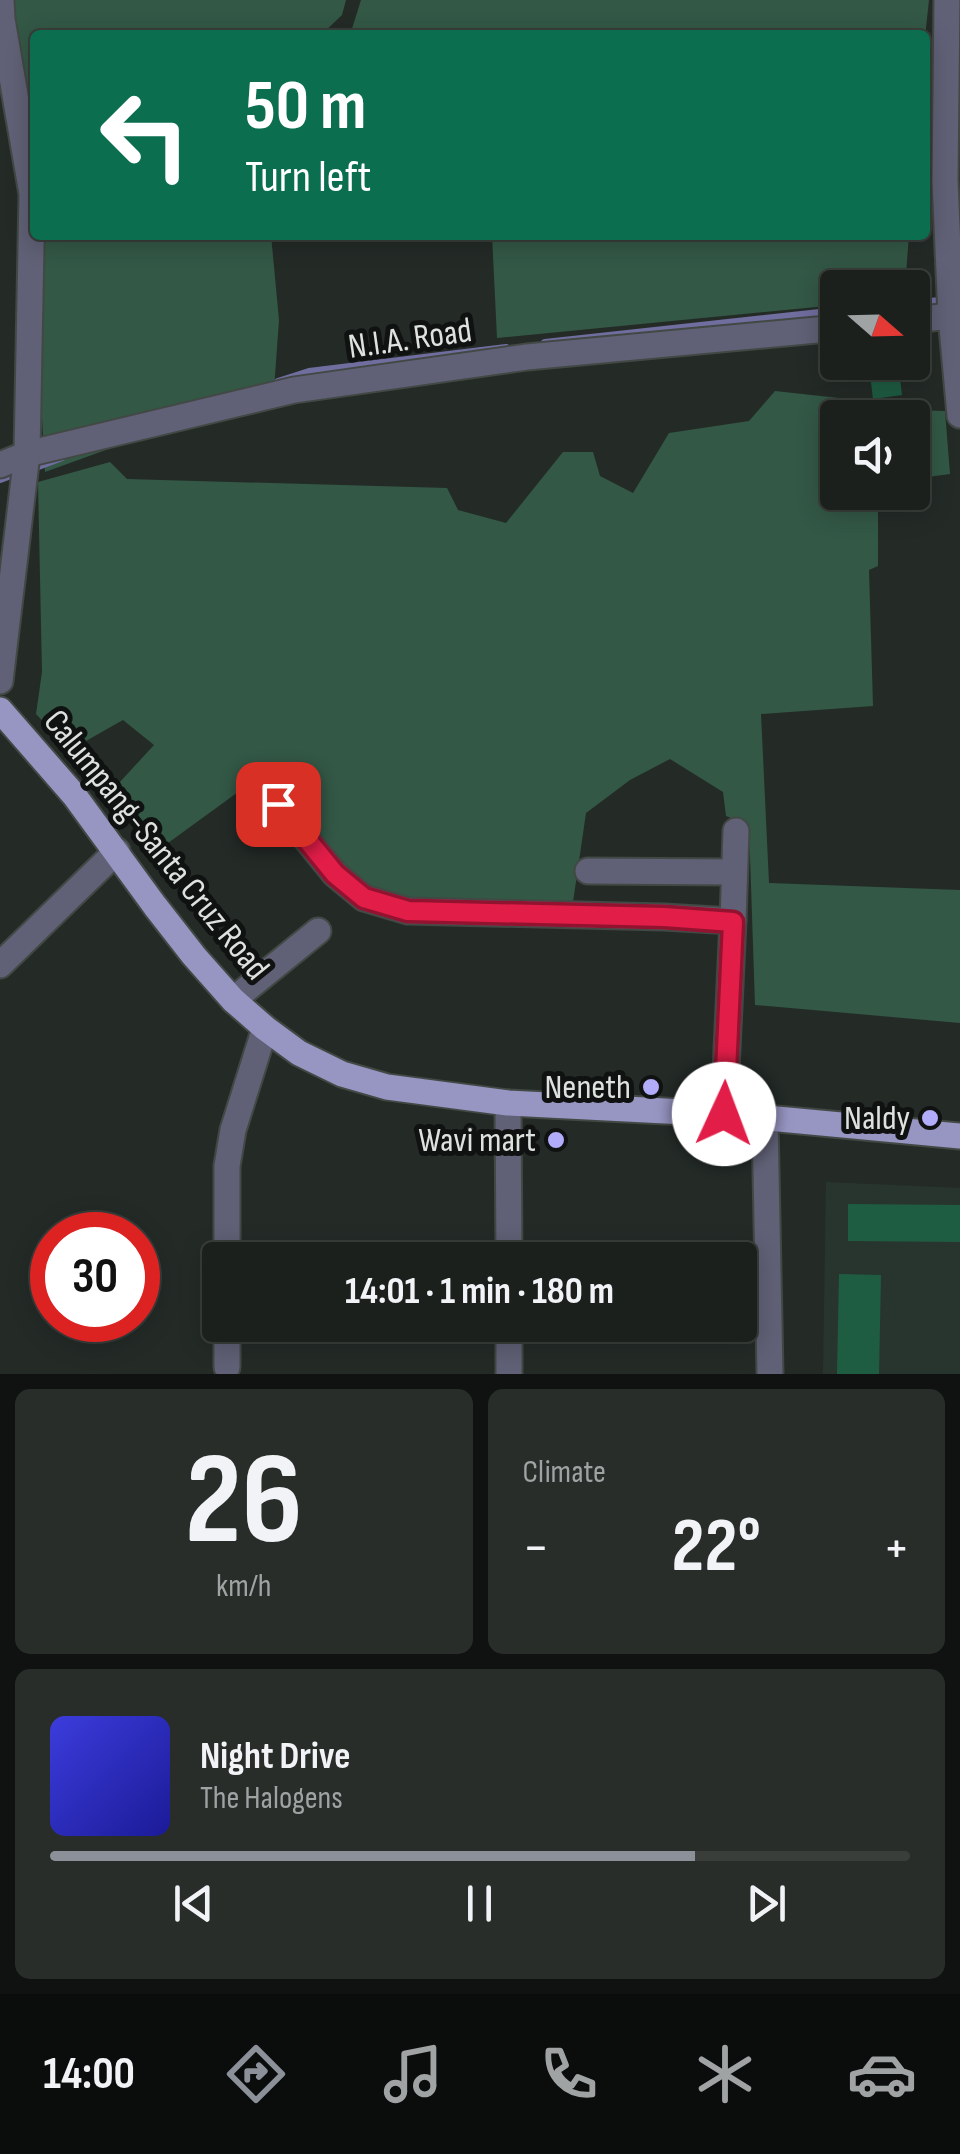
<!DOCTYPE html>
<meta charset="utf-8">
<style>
body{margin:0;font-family:"Sofia Sans Condensed",sans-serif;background:#282d2a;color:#f1f3f6;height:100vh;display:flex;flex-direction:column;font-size:38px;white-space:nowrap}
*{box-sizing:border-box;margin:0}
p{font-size:32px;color:#a0a3a4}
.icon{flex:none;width:55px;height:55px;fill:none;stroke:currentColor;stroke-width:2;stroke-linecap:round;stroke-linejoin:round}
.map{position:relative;height:1374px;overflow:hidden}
.sheet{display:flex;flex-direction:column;gap:15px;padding:15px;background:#0f1210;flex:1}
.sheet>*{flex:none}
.hud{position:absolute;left:30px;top:30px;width:900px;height:210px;border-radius:10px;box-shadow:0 5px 25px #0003,0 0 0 2px #393e3b;background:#0b6e4f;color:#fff;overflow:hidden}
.needle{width:65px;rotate:110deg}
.fabs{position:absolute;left:820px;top:270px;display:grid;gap:20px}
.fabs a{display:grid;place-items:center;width:110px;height:110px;border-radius:10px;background:#1b201d;box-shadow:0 5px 25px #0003,0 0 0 2px #393e3b;font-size:50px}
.speed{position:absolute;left:30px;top:1212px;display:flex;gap:20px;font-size:50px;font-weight:700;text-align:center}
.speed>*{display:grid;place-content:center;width:130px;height:130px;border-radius:50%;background:#1b201d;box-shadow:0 5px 25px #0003,0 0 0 2px #393e3b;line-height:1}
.speed .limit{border:15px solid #d22;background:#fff;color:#111}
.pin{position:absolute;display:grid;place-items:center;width:85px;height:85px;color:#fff;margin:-42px;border-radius:20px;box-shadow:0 5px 15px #0006}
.me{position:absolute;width:110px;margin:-55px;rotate:2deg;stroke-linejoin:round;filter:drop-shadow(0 0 8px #0008)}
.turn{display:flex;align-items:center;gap:35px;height:210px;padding:0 50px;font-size:45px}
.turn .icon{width:130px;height:130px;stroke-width:2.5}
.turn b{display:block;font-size:70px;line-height:85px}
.big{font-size:75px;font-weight:700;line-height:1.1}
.sheet .tile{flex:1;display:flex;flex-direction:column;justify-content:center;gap:15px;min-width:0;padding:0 35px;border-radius:15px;background:#282d2a}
.sheet .dial{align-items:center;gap:0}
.dial b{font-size:130px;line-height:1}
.song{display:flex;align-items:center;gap:30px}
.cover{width:120px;height:120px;border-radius:15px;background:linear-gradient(135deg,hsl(240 70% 55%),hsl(240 70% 35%))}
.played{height:10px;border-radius:5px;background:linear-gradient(90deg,#8c9099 75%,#393e3b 75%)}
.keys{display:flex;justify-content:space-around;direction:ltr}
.heat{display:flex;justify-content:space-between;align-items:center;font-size:55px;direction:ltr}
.sheet .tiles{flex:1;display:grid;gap:15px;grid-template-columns:1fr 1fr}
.tile:last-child{grid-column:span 2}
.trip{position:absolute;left:202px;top:1242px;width:555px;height:100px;border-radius:10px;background:#1b201d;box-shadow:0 5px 25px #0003,0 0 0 2px #393e3b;font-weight:700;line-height:100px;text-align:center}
.tab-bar{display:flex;height:160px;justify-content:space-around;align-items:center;background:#0b0d0c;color:#a0a3a4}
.tab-bar .icon{width:70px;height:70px}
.tab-bar .on{color:#8c9099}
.tab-bar b{font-size:45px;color:#f1f3f6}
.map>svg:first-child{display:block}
.built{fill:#28352e}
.green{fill:#335846}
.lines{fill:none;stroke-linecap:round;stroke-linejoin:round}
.stream{stroke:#706d9f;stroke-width:8}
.building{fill:#1f5d43}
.minor-casing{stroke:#424844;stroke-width:29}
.major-casing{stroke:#424844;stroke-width:29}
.minor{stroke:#606076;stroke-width:25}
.major{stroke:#9795c2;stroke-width:25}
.route-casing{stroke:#92132f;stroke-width:25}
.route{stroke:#e11d48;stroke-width:18}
.poi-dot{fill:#b1adfa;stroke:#101211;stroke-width:4}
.labels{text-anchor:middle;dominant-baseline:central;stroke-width:10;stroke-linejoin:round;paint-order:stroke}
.street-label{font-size:35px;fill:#dde2df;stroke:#101211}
.poi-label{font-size:35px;fill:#dde2df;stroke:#101211;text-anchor:end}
</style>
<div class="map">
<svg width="960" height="1374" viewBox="0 0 960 1374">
<rect width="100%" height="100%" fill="#242b27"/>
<polygon class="built" points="826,1182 960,1188 960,1374 823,1374"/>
<g class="green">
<polygon points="11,0 346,0 342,15 321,35 35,35 35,177"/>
<polygon points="361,0 929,0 925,37 348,35 351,32"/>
<polygon points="47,235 271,235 279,320 274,389 45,472 35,290"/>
<polygon points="492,235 909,235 905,287 838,288 837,305 497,338"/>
<polygon points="775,391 848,399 874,409 945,411 950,474 913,479 912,418 838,418 838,492 878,493 878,566 869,570 873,706 761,714 769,883 960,890 960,1023 755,1005 749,825 726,816 723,792 670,759 630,780 586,813 573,902 423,903 360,882 282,789 278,763 157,851 107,796 154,745 123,720 70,750 36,714 42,672 38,482 110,462 127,479 447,488 458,510 506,523 563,452 593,452 600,476 633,493 669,433 749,421"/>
</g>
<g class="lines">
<g class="stream">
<polyline points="912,304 948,300"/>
<polyline points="545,343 838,311"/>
<polyline points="278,382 309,372 506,348"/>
<polyline points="33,468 62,457"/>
<polyline points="0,479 19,472"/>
</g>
</g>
<g class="building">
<polygon points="899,370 902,395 873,399 870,374"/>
<polygon points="848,1204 960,1205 960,1242 848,1241"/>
<polygon points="839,1274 881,1275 879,1374 837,1374"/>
</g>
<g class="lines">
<g class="minor-casing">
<g id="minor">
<polyline points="947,0 945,181 951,316 960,415"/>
<polyline points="912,320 951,316"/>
<polyline points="0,465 27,454 294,390 527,357 838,328"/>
<polyline points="0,681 27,454 32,194 2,19 1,0"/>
<polyline points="278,804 335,874 364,898 408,911 664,917 733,921 724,1114"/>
<polyline points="588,871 734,872"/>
<polyline points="733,921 736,831"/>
<polyline points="0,965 117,851"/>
<polyline points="233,1000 318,931"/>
<polyline points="508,1103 509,1260"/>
<polyline points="765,1120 770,1374"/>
<polyline points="227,1260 227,1166 233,1130 265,1028"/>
<polyline points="509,1325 509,1374"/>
<polyline points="227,1367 227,1325"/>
</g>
</g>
<g class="major-casing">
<polyline id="major" points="0,710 74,795 155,906 194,956 233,1000 265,1028 299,1053 342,1074 387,1087 508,1103 724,1114 960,1136"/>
</g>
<use href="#minor" class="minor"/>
<use href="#major" class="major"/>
</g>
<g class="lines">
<g class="route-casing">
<polyline id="route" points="278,804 335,874 364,898 408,911 664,917 733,922 724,1114"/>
</g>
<use href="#route" class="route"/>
</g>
<g class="poi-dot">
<circle cx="651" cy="1087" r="10"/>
<circle cx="930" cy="1118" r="10"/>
<circle cx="556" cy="1140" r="10"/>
</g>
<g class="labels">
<g class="street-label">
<text transform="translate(410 339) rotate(-8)">N.I.A. Road</text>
<text transform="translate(156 845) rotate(51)">Calumpang-Santa Cruz Road</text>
</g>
<g class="poi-label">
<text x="631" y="1087">Neneth</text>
<text x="910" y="1118">Naldy</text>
<text x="536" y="1140">Wavi mart</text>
</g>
</g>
</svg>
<div class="fabs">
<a><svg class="needle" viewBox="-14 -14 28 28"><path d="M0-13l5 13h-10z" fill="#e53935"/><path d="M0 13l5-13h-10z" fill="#a0a3a4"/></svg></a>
<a><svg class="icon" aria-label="sound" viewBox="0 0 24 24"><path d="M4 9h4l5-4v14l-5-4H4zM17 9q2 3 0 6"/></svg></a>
</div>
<div class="speed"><div class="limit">30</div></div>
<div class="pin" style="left:278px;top:804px;background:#d93025"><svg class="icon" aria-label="arrive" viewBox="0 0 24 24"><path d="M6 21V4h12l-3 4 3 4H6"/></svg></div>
<svg class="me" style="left:724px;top:1114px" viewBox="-20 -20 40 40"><circle r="19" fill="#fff"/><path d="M0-13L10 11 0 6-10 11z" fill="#e11d48"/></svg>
<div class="trip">14:01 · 1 min · 180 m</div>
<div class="hud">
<div class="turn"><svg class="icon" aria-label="left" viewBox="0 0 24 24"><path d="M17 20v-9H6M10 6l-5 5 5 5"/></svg><div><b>50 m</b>Turn left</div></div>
</div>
</div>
<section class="sheet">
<div class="tiles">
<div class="tile dial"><b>26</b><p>km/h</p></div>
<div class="tile"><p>Climate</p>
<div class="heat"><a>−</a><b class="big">22°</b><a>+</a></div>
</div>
<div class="tile">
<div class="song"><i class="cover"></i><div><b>Night Drive</b><p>The Halogens</p></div></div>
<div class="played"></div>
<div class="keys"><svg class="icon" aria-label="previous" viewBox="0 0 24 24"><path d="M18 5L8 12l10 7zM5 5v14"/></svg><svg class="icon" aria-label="pause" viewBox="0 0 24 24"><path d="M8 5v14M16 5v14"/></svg><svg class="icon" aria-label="next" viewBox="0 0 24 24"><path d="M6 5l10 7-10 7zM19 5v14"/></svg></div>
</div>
</div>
</section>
<nav class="tab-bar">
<b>14:00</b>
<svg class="icon on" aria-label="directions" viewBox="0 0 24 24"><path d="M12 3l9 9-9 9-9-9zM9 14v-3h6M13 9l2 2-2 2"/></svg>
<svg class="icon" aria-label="music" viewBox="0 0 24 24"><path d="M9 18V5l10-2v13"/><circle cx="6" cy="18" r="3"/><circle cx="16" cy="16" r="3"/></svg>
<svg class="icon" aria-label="phone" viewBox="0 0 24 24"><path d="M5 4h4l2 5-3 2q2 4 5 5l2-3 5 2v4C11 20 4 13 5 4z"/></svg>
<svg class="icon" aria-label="climate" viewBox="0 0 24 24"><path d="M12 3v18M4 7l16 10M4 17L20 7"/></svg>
<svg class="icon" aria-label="car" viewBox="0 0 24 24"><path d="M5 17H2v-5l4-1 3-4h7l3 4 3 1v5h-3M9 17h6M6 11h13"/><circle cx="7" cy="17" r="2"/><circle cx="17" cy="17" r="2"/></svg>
</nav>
